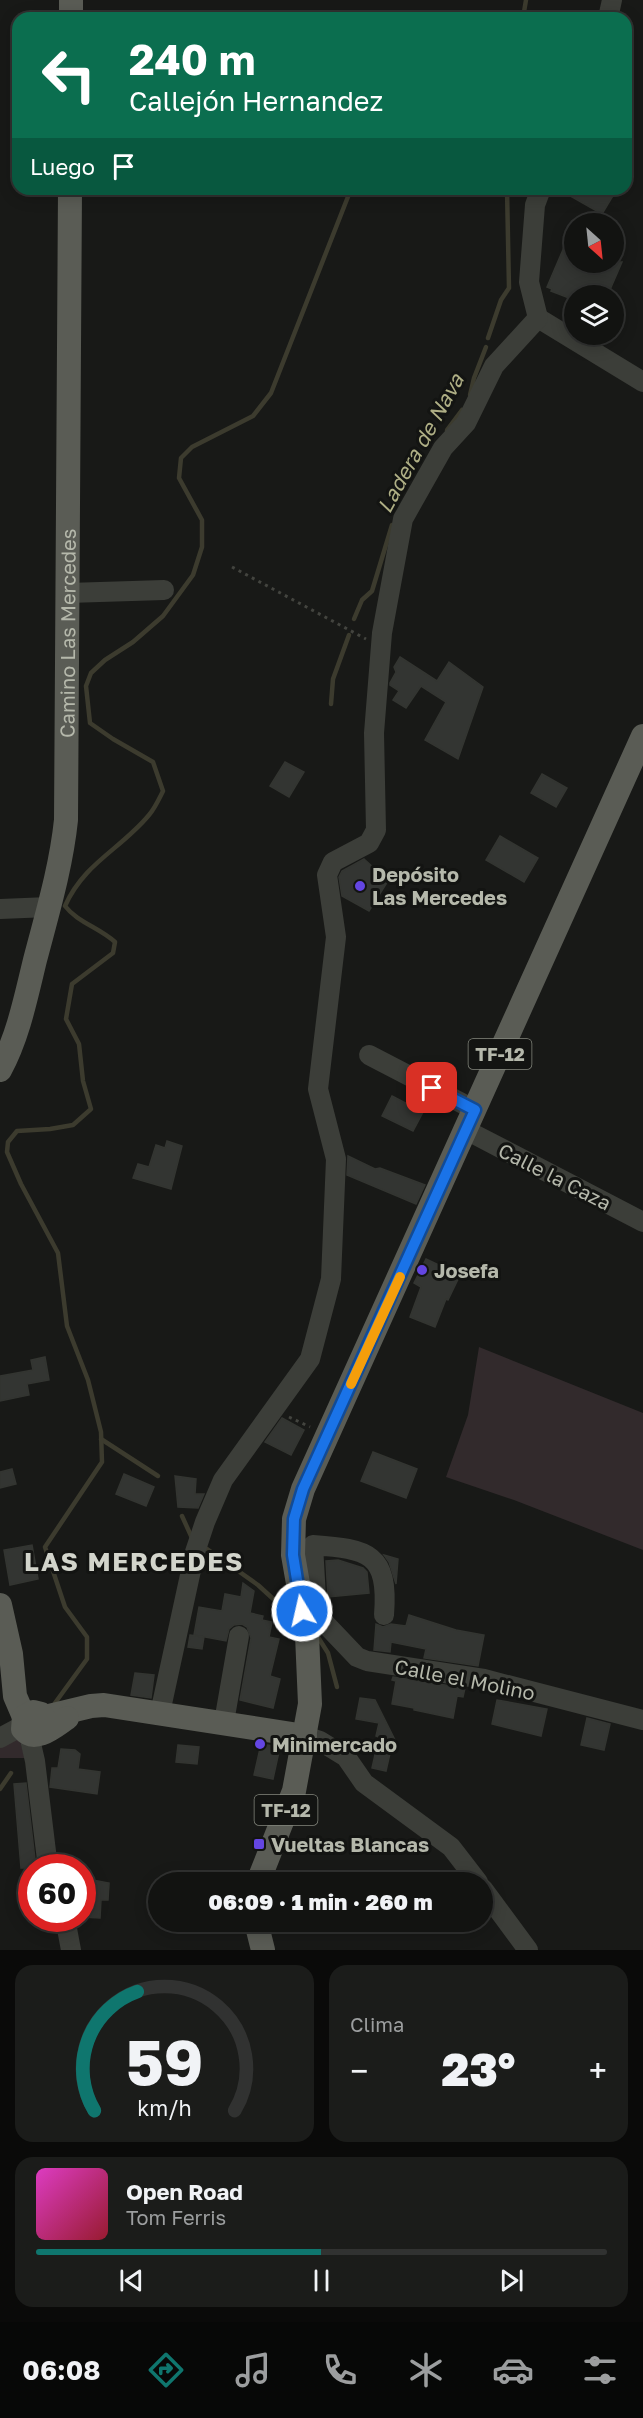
<!DOCTYPE html>
<html lang="es">
<meta charset="utf-8">
<style>
body{margin:0;font-family:"Golos Text",sans-serif;background:#1b1c1a;color:#f1f3f6;height:100vh;display:flex;flex-direction:column;font-size:22px;white-space:nowrap}
*{box-sizing:border-box;margin:0}
p{font-size:20px;color:#9c9e9f}
.icon{flex:none;width:33px;height:33px;fill:none;stroke:currentColor;stroke-width:2;stroke-linecap:round;stroke-linejoin:round}
.map{position:relative;height:1950px;overflow:hidden}
.drawer{display:flex;flex-direction:column;gap:15px;padding:15px;background:#0a0a09;flex:1}
.drawer>*{flex:none}
.hud{position:absolute;left:12px;top:12px;width:620px;height:183px;border-radius:18px;box-shadow:0 3px 15px #0003,0 0 0 2px #313231;background:#0b6e4f;color:#fff;overflow:hidden}
.needle{width:39px;rotate:153deg}
.buttons{position:absolute;left:564px;top:213px;display:grid;gap:12px}
.buttons a{display:grid;place-items:center;width:60px;height:60px;border-radius:50%;background:#121311;box-shadow:0 3px 15px #0003,0 0 0 2px #313231;font-size:30px}
.speed{position:absolute;left:18px;top:1854px;display:flex;gap:12px;font-size:30px;font-weight:700;text-align:center}
.speed>*{display:grid;place-content:center;width:78px;height:78px;border-radius:50%;background:#121311;box-shadow:0 3px 15px #0003,0 0 0 2px #313231;line-height:1}
.speed .limit{border:9px solid #d22;background:#fff;color:#111}
.pin{position:absolute;display:grid;place-items:center;width:51px;height:51px;color:#fff;margin:-26px;border-radius:12px;box-shadow:0 3px 9px #0006}
.me{position:absolute;width:66px;margin:-33px;rotate:351deg;stroke-linejoin:round;filter:drop-shadow(0 0 4px #0008)}
.turn{display:flex;align-items:center;gap:21px;height:126px;padding:0 18px;font-size:27px}
.turn .icon{width:78px;height:78px;stroke-width:2.5}
.turn b{display:block;font-size:42px;line-height:51px}
.then{display:flex;align-items:center;height:57px;padding:0 18px;background:#0003;gap:12px;font-size:22px}
.big{font-size:45px;font-weight:800;line-height:1.1}
.drawer .tile{flex:1;display:flex;flex-direction:column;justify-content:center;gap:9px;min-width:0;padding:0 21px;border-radius:18px;background:#1b1c1a}
.drawer .dial{align-items:center;gap:0}
.dial svg{height:156px;overflow:visible;fill:none;stroke:#313231;stroke-width:7;stroke-linecap:round;text-anchor:middle}
.dial text{fill:#f1f3f6;stroke:none}
.song{display:flex;align-items:center;gap:18px}
.cover{width:72px;height:72px;border-radius:9px;background:linear-gradient(135deg,hsl(310 70% 55%),hsl(350 70% 35%))}
.played{height:6px;border-radius:3px;background:linear-gradient(90deg,#0f766e 50%,#313231 50%)}
.keys{display:flex;justify-content:space-around;direction:ltr}
.heat{display:flex;justify-content:space-between;align-items:center;font-size:33px;direction:ltr}
.drawer .tiles{flex:1;display:grid;gap:15px;grid-template-columns:1fr 1fr}
.tile:last-child{grid-column:span 2}
.trip{position:absolute;left:148px;top:1872px;width:345px;height:60px;border-radius:30px;background:#121311;box-shadow:0 3px 15px #0003,0 0 0 2px #313231;font-weight:800;line-height:60px;text-align:center}
.tab-bar{display:flex;height:96px;justify-content:space-around;align-items:center;background:#070807;color:#9c9e9f}
.tab-bar .icon{width:42px;height:42px}
.tab-bar .on{color:#0f766e}
.tab-bar b{font-size:27px;color:#f1f3f6}
.map>svg:first-child{display:block}
.green{fill:#322a2c}
.lines{fill:none;stroke-linecap:round;stroke-linejoin:round}
.stream{stroke:#3c3b2e;stroke-width:4.5}
.building{fill:#333532;stroke:#333531;stroke-width:1.5}
.path{stroke:#43443f;stroke-width:3;stroke-dasharray:3 4.5;stroke-linecap:butt}
.minor{stroke:#3c3e39;stroke-width:20}
.major{stroke:#5a5c55;stroke-width:24}
.route-casing{stroke:#114b97;stroke-width:15}
.route{stroke:#1a73e8;stroke-width:10}
.slow{stroke:#f59e0b;stroke-width:10}
.poi-dot{fill:#6446e2;stroke:#131412;stroke-width:2}
.labels{text-anchor:middle;dominant-baseline:central;stroke-width:6;stroke-linejoin:round;paint-order:stroke}
.shield{fill:#131412;stroke:#84877d;stroke-width:1.5}
.shield-label{font-size:18px;font-weight:bold;fill:#b5b8ab}
.street-label{font-size:20px;fill:#b5b8ab;stroke:#131412}
.poi-label{font-size:20px;font-weight:bold;fill:#b5b8ab;stroke:#131412;text-anchor:start}
.water-label{font-size:21px;font-style:italic;fill:#afaf85;stroke:#131412}
.district-label{font-size:26px;font-weight:bold;letter-spacing:1.5px;fill:#d2d4cb;stroke:#131412}
</style>
<div class="map">
<svg width="643" height="1950" viewBox="0 0 643 1950">
<rect width="100%" height="100%" fill="#181917"/>
<g class="green">
<polygon points="479,1347 643,1413 643,1550 514,1500 446,1477 468,1415"/>
<polygon points="18,1734 25,1758 0,1758 0,1746"/>
</g>
<g class="lines">
<g class="stream">
<polyline points="517,18 524,12 526,0"/>
<polyline points="488,338 501,300 509,288 507,189"/>
<polyline points="470,395 474,378 486,347"/>
<polyline points="447,430 462,410"/>
<polyline points="354,619 362,600 372,591 392,525"/>
<polyline points="331,704 333,679 349,635"/>
<polyline points="101,1439 158,1476"/>
<polyline points="182,1516 192,1538"/>
<polyline points="207,1549 258,1585 294,1618"/>
<polyline points="316,1634 328,1653 337,1687"/>
<path d="M55,1703L87,1659V1637L65,1607L45,1547L102,1462L101,1432L88,1380L67,1326L58,1253L21,1184L7,1152L8,1142L17,1131L50,1129L73,1125L91,1109L83,1081L79,1044L66,1019L72,984L113,953L115,942C100,928 77,922 65,906C84,863 121,849 149,815C155,808 159,799 163,791L153,762L113,739L90,723L86,686L91,673L105,660L133,642L163,616L193,575L202,547V520L179,478L181,458L192,447L253,416L271,393L351,189"/>
<polyline points="0,1789 11,1773"/>
</g>
</g>
<g class="building">
<polygon points="558,189 617,189 602,214"/>
<polygon points="565,245 574,249 574,262 622,262 609,292 605,290 603,296 574,296 574,300 551,291 552,289 547,287"/>
<polygon points="400,657 437,681 449,662 483,687 458,759 425,740 446,702 421,686 406,708 393,700 399,691 390,685 390,683 396,672 394,667"/>
<polygon points="285,762 304,772 289,797 270,786"/>
<polygon points="542,774 567,788 556,807 531,793"/>
<polygon points="500,836 538,858 524,882 486,860"/>
<polygon points="364,859 388,881 369,911 342,896 339,877 342,871"/>
<polygon points="392,1096 423,1112 413,1131 382,1116"/>
<polygon points="167,1141 182,1146 171,1189 133,1178 138,1164 149,1167 156,1145 165,1148"/>
<polygon points="348,1156 375,1169 380,1168 425,1185 416,1204 347,1175"/>
<polygon points="426,1259 460,1275 448,1300 446,1299 435,1327 410,1317 421,1287 414,1283"/>
<polygon points="45,1357 49,1380 27,1384 29,1395 0,1401 0,1376 33,1370 31,1360"/>
<polygon points="282,1418 304,1430 291,1455 265,1442"/>
<polygon points="373,1452 417,1469 406,1498 361,1481"/>
<polygon points="12,1469 16,1484 0,1488 0,1472"/>
<polygon points="124,1474 154,1487 146,1506 116,1494"/>
<polygon points="175,1476 196,1479 195,1494 204,1494 198,1508 178,1507"/>
<polygon points="32,1545 38,1579 10,1585 4,1550"/>
<polygon points="384,1555 398,1559 396,1584 389,1562"/>
<polygon points="338,1560 363,1568 367,1572 369,1593 328,1597 326,1561"/>
<polygon points="243,1583 254,1591 250,1613 263,1616 262,1620 272,1622 269,1637 279,1639 270,1676 280,1679 273,1708 240,1700 251,1638 247,1627 242,1624 234,1625 229,1629 226,1641 194,1635 199,1607 222,1611 225,1594 241,1597"/>
<polygon points="409,1615 456,1630 484,1635 478,1666 424,1658 426,1649 391,1642 390,1652 374,1650 376,1624 383,1627 391,1624 406,1626"/>
<polygon points="190,1635 204,1637 202,1649 188,1647"/>
<polygon points="135,1673 154,1675 151,1698 131,1695"/>
<polygon points="393,1677 465,1688 463,1697 457,1696 453,1718 414,1710 414,1708 392,1704 396,1681 392,1680"/>
<polygon points="360,1698 375,1700 395,1740 393,1740 386,1771 372,1768 379,1737 376,1736 379,1723 356,1719"/>
<polygon points="497,1700 547,1709 541,1736 492,1724"/>
<polygon points="587,1718 610,1724 604,1750 581,1745"/>
<polygon points="261,1744 280,1747 273,1779 254,1775"/>
<polygon points="178,1745 199,1747 197,1764 176,1762"/>
<polygon points="61,1749 75,1750 80,1754 78,1769 100,1772 97,1794 50,1787 52,1768 58,1768"/>
<polygon points="26,1783 36,1868 21,1868 14,1784"/>
<polygon points="82,1878 109,1883 108,1900 101,1900 100,1918 82,1917"/>
</g>
<g class="lines">
<g class="path">
<polyline points="232,567 366,639"/>
<polyline points="289,1417 310,1427"/>
</g>
<g class="minor">
<polyline points="608,18 612,0"/>
<polyline points="538,318 643,382"/>
<polyline points="68,593 164,590"/>
<polyline points="0,909 49,907"/>
<polyline points="369,1055 475,1110"/>
<polyline points="466,1130 643,1222"/>
<polyline points="302,1611 317,1615 357,1657 367,1661 484,1679 643,1720"/>
<path d="M317,1615L313,1545C368,1549 389,1553 384,1615"/>
<polyline points="160,1713 195,1552 205,1522 223,1480 310,1359 331,1279 336,1159 318,1089 336,937 327,875 333,862 369,843 376,830 374,733 382,633 403,519 443,448 466,423 494,366 538,318 529,282 535,205 541,189"/>
<polyline points="224,1722 239,1636"/>
<polyline points="29,1735 35,1761 48,1868"/>
<polyline points="305,1736 320,1741 346,1757 364,1783 451,1847 478,1882"/>
<polyline points="0,1738 22,1726"/>
<polyline points="483,1889 528,1950"/>
<polyline points="65,1918 71,1950"/>
</g>
<g class="major">
<polyline points="71,18 71,0"/>
<path id="s1" d="M0,1070C18,1037 26,997 35,960C47,914 61,868 66,820L70,189"/>
<polyline points="0,1605 11,1654 15,1696 24,1717"/>
<polyline points="45,1717 91,1706 104,1705 305,1736"/>
<path d="M45,1729L46,1722L41,1714L33,1712L24,1717L23,1729C35,1744 55,1726 67,1718"/>
<polyline points="258,1882 294,1791 310,1704 307,1635 293,1555 294,1519 303,1489 643,736"/>
<polyline points="256,1922 263,1950"/>
</g>
</g>
<g class="lines">
<g class="route-casing">
<polyline id="route" points="302,1611 293,1555 294,1519 303,1489 475,1110 432,1088"/>
</g>
<use href="#route" class="route"/>
<polyline class="slow" points="351,1384 400,1277"/>
</g>
<g class="poi-dot">
<circle cx="360" cy="886" r="6"/>
<circle cx="422" cy="1270" r="6"/>
<circle cx="260" cy="1744" r="6"/>
<rect x="253" y="1838" width="12" height="12" rx="3"/>
</g>
<g class="labels">
<g class="shield">
<rect x="468.5" y="1039" width="63" height="30" rx="4.5"/>
<rect x="254.5" y="1795" width="63" height="30" rx="4.5"/>
</g>
<g class="shield-label">
<text x="500" y="1054">TF-12</text>
<text x="286" y="1810">TF-12</text>
</g>
<g class="street-label">
<text stroke="none"><textPath href="#s1" startOffset="446">Camino Las Mercedes</textPath></text>
<text transform="translate(555 1176) rotate(27)">Calle la Caza</text>
<text transform="translate(465 1679) rotate(11)">Calle el Molino</text>
</g>
<g class="poi-label">
<text x="372" y="874">Depósito<tspan x="372" dy="23">Las Mercedes</tspan></text>
<text x="434" y="1270">Josefa</text>
<text x="272" y="1744">Minimercado</text>
<text x="271" y="1844">Vueltas Blancas</text>
</g>
<g class="water-label">
<text transform="translate(420 443) rotate(-61)">Ladera de Nava</text>
</g>
<g class="district-label">
<text x="134" y="1561">LAS MERCEDES</text>
</g>
</g>
</svg>
<div class="buttons">
<a><svg class="needle" viewBox="-14 -14 28 28"><path d="M0-13l5 13h-10z" fill="#e53935"/><path d="M0 13l5-13h-10z" fill="#9c9e9f"/></svg></a>
<a><svg class="icon" aria-label="layers" viewBox="0 0 24 24"><path d="M12 4l9 5-9 5-9-5zM3 14l9 5 9-5"/></svg></a>
</div>
<div class="speed"><div class="limit">60</div></div>
<div class="pin" style="left:432px;top:1088px;background:#d93025"><svg class="icon" aria-label="arrive" viewBox="0 0 24 24"><path d="M6 21V4h12l-3 4 3 4H6"/></svg></div>
<svg class="me" style="left:302px;top:1611px" viewBox="-20 -20 40 40"><circle r="17" fill="#1a73e8" stroke="#fff" stroke-width="3"/><path d="M0-11L8 9 0 5-8 9z" fill="#fff"/></svg>
<div class="trip">06:09 · 1 min · 260 m</div>
<div class="hud">
<div class="turn"><svg class="icon" aria-label="left" viewBox="0 0 24 24"><path d="M17 20v-9H6M10 6l-5 5 5 5"/></svg><div><b>240 m</b>Callejón Hernandez</div></div>
<div class="then">Luego<svg class="icon" aria-label="arrive" viewBox="0 0 24 24"><path d="M6 21V4h12l-3 4 3 4H6"/></svg></div>
</div>
</div>
<section class="drawer">
<div class="tiles">
<div class="tile dial"><svg viewBox="0 0 100 80">
<path d="M14 69A42 42 0 1 1 86 69"/>
<path d="M14 69A42 42 0 0 1 36 8" stroke="#0f766e"/>
<text x="50" y="56" font-size="32" font-weight="700">59</text>
<text x="50" y="72" font-size="11">km/h</text>
</svg></div>
<div class="tile"><p>Clima</p>
<div class="heat"><a>−</a><b class="big">23°</b><a>+</a></div>
</div>
<div class="tile">
<div class="song"><i class="cover"></i><div><b>Open Road</b><p>Tom Ferris</p></div></div>
<div class="played"></div>
<div class="keys"><svg class="icon" aria-label="previous" viewBox="0 0 24 24"><path d="M18 5L8 12l10 7zM5 5v14"/></svg><svg class="icon" aria-label="pause" viewBox="0 0 24 24"><path d="M8 5v14M16 5v14"/></svg><svg class="icon" aria-label="next" viewBox="0 0 24 24"><path d="M6 5l10 7-10 7zM19 5v14"/></svg></div>
</div>
</div>
</section>
<nav class="tab-bar">
<b>06:08</b>
<svg class="icon on" aria-label="directions" viewBox="0 0 24 24"><path d="M12 3l9 9-9 9-9-9zM9 14v-3h6M13 9l2 2-2 2"/></svg>
<svg class="icon" aria-label="music" viewBox="0 0 24 24"><path d="M9 18V5l10-2v13"/><circle cx="6" cy="18" r="3"/><circle cx="16" cy="16" r="3"/></svg>
<svg class="icon" aria-label="phone" viewBox="0 0 24 24"><path d="M5 4h4l2 5-3 2q2 4 5 5l2-3 5 2v4C11 20 4 13 5 4z"/></svg>
<svg class="icon" aria-label="climate" viewBox="0 0 24 24"><path d="M12 3v18M4 7l16 10M4 17L20 7"/></svg>
<svg class="icon" aria-label="car" viewBox="0 0 24 24"><path d="M5 17H2v-5l4-1 3-4h7l3 4 3 1v5h-3M9 17h6M6 11h13"/><circle cx="7" cy="17" r="2"/><circle cx="17" cy="17" r="2"/></svg>
<svg class="icon" aria-label="filters" viewBox="0 0 24 24"><path d="M4 7h16M4 17h16"/><circle cx="9" cy="7" r="2"/><circle cx="15" cy="17" r="2"/></svg>
</nav>
